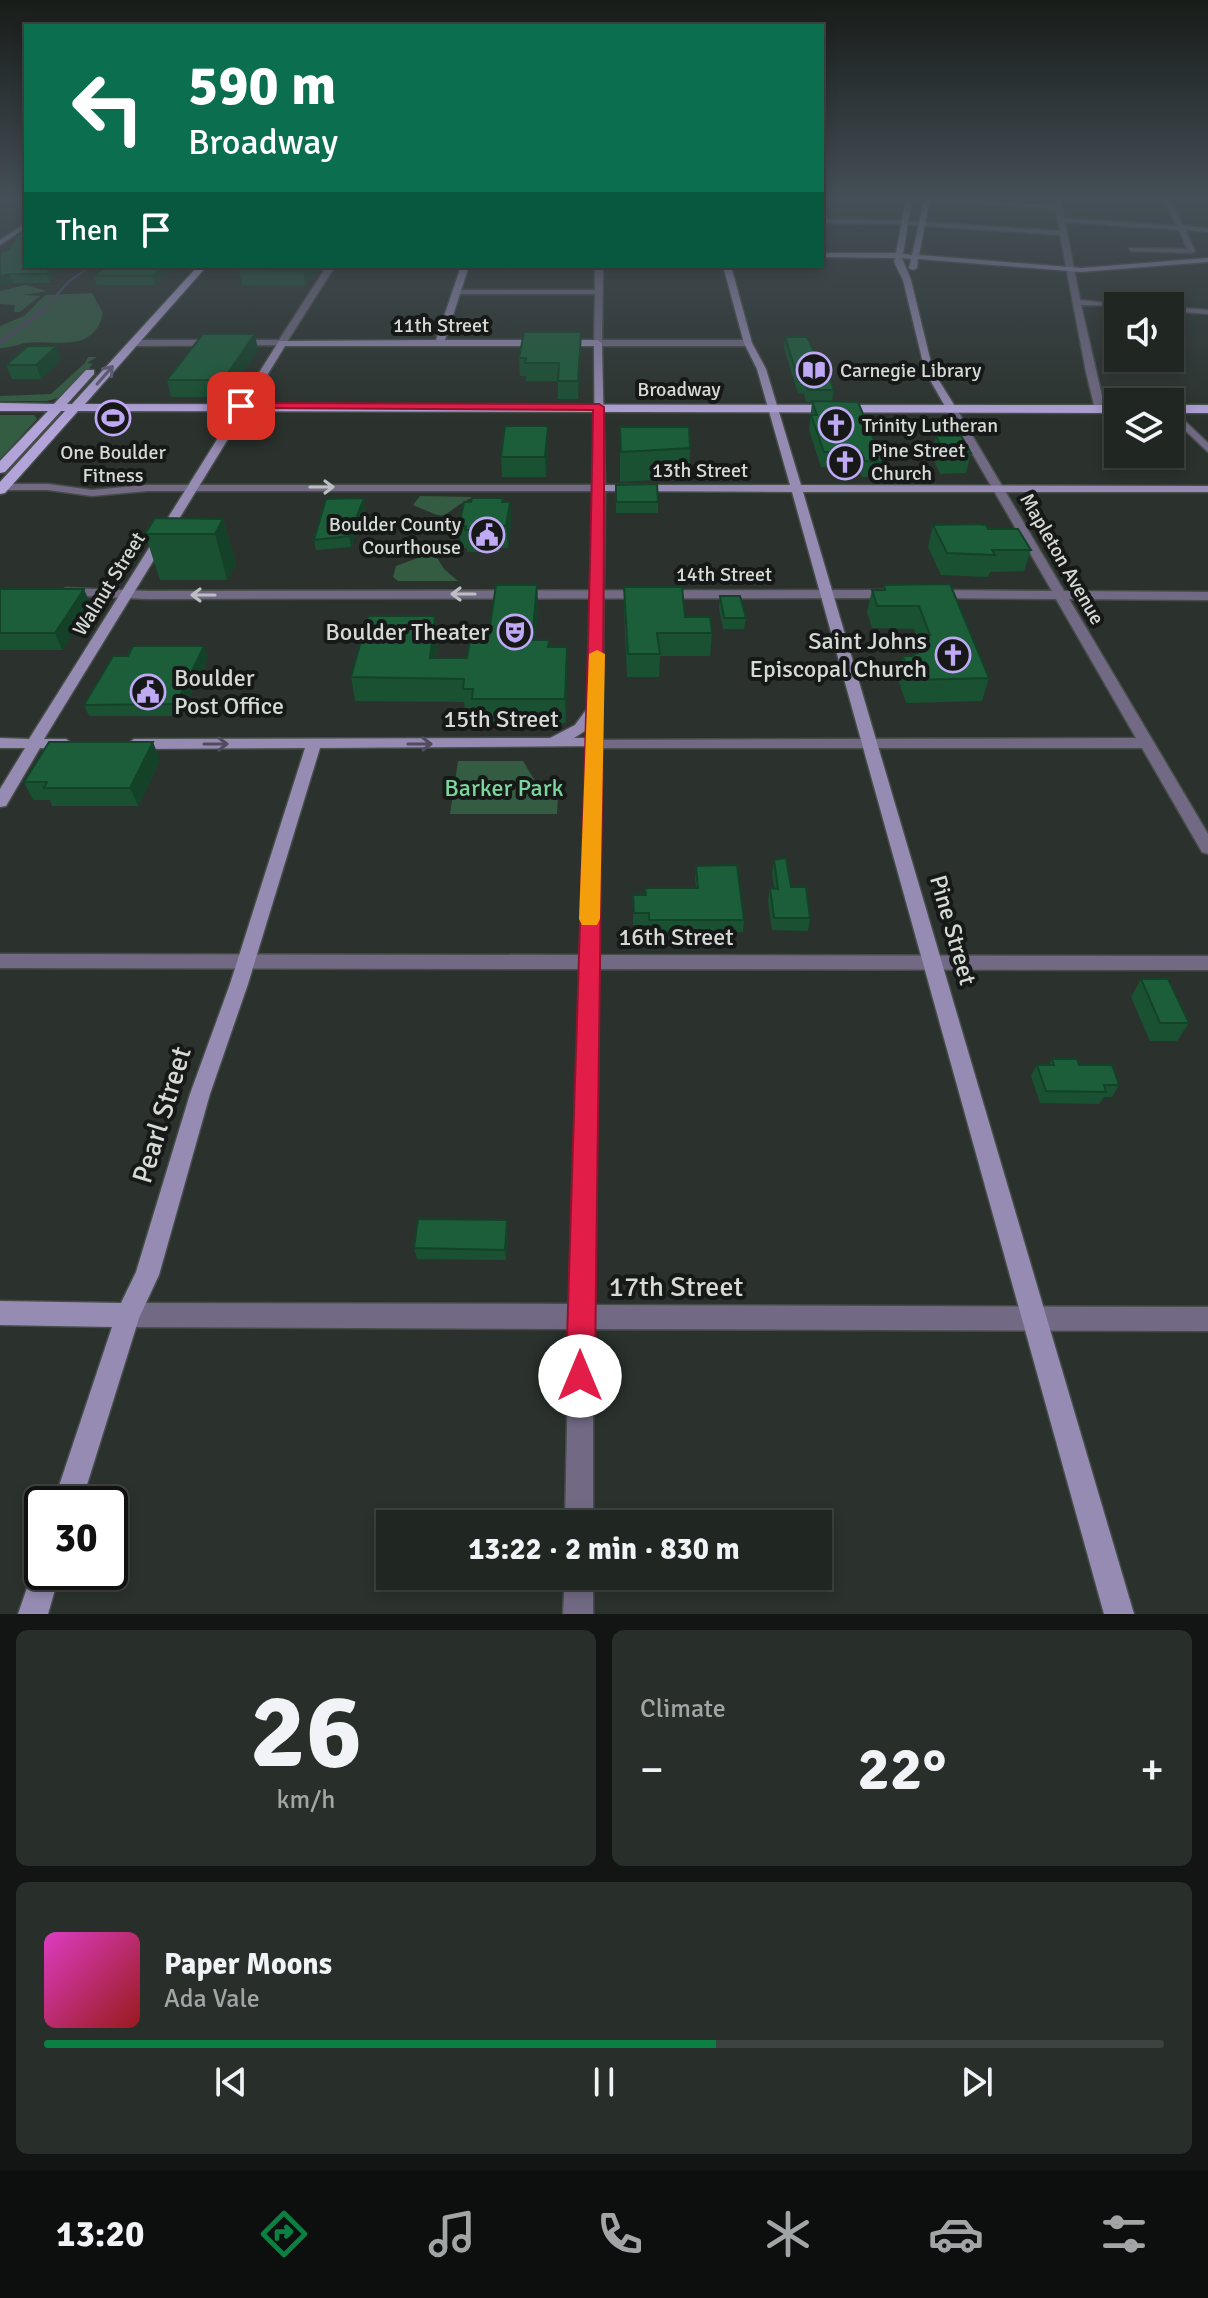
<!DOCTYPE html>
<meta charset="utf-8">
<style>
body{margin:0;font-family:Signika,sans-serif;background:#282e2a;color:#f1f3f6;height:100vh;display:flex;flex-direction:column;font-size:30px;white-space:nowrap}
*{box-sizing:border-box;margin:0}
p{font-size:26px;color:#a2a5a5}
.icon{flex:none;width:44px;height:44px;fill:none;stroke:currentColor;stroke-width:2;stroke-linecap:round;stroke-linejoin:round}
.map{position:relative;height:1614px;overflow:hidden}
.details{display:flex;flex-direction:column;gap:16px;padding:16px;background:#121513;flex:1}
.details>*{flex:none}
.hud{position:absolute;left:24px;top:24px;width:800px;height:244px;border-radius:0px;box-shadow:0 4px 12px #0003,0 0 0 2px #3d4340;background:#0b6e4f;color:#fff;overflow:hidden}
.tools{position:absolute;left:1104px;top:292px;display:grid;gap:16px}
.tools a{display:grid;place-items:center;width:80px;height:80px;border-radius:0px;background:#202622;box-shadow:0 4px 12px #0003,0 0 0 2px #3d4340;font-size:40px}
.speed{position:absolute;left:24px;top:1486px;display:flex;gap:16px;font-size:40px;font-weight:700;text-align:center}
.speed>*{display:grid;place-content:center;width:104px;height:104px;border-radius:50%;background:#202622;box-shadow:0 4px 12px #0003,0 0 0 2px #3d4340;line-height:1}
.speed .limit{border:4px solid #111;border-radius:12px;background:#fff;color:#111}
.pin{position:absolute;display:grid;place-items:center;width:68px;height:68px;color:#fff;margin:-34px;border-radius:16px;box-shadow:0 4px 12px #0006}
.me{position:absolute;width:88px;margin:-44px;rotate:0deg;stroke-linejoin:round;filter:drop-shadow(0 0 6px #0008)}
.turn{display:flex;align-items:center;gap:28px;height:168px;padding:0 32px;font-size:36px}
.turn .icon{width:104px;height:104px;stroke-width:2.5}
.turn b{display:block;font-size:56px;line-height:68px}
.then{display:flex;align-items:center;height:76px;padding:0 32px;background:#0003;gap:16px;font-size:30px}
.big{font-size:60px;font-weight:700;line-height:1.1}
.details .card{flex:1;display:flex;flex-direction:column;justify-content:center;gap:12px;min-width:0;padding:0 28px;border-radius:12px;background:#282e2a}
.details .dial{align-items:center;gap:0}
.dial b{font-size:104px;line-height:1}
.song{display:flex;align-items:center;gap:24px}
.cover{width:96px;height:96px;border-radius:12px;background:linear-gradient(135deg,hsl(310 70% 55%),hsl(0 70% 35%))}
.played{height:8px;border-radius:4px;background:linear-gradient(90deg,#0b8043 60%,#3d4340 60%)}
.keys{display:flex;justify-content:space-around;direction:ltr}
.heat{display:flex;justify-content:space-between;align-items:center;font-size:44px;direction:ltr}
.details .tiles{flex:1;display:grid;gap:16px;grid-template-columns:1fr 1fr}
.card:last-child{grid-column:span 2}
.trip{position:absolute;left:376px;top:1510px;width:456px;height:80px;border-radius:0px;background:#202622;box-shadow:0 4px 12px #0003,0 0 0 2px #3d4340;font-weight:700;line-height:80px;text-align:center}
.tab-bar{display:flex;height:128px;justify-content:space-around;align-items:center;background:#0d0f0e;color:#a2a5a5}
.tab-bar .icon{width:56px;height:56px}
.tab-bar .selected{color:#0b8043}
.tab-bar b{font-size:36px;color:#f1f3f6}
.map>svg:first-child{display:block}
.green{fill:#335c42}
.lines{fill:none;stroke-linecap:round;stroke-linejoin:round}
.stream-far1{stroke:#534567;stroke-width:2}
.stream{stroke:#534567;stroke-width:3}
.street-casing{stroke:#464d48;stroke-width:3}
.secondary-casing{stroke:#464d48;stroke-width:3}
.primary-casing{stroke:#464d48;stroke-width:3}
.street{fill:#726a84;fill-rule:evenodd}
.secondary{fill:#968bb3;fill-rule:evenodd}
.primary{fill:#b2a3d8;fill-rule:evenodd}
.wall{fill:#195132}
.shaded-wall{fill:#144229}
.building{fill:#1d5e3a;stroke:#144229;stroke-width:2}
.oneway{stroke:#645e78}
.oneway2{stroke:#bcbec2}
.oneway3{stroke:#504c5d}
.route{fill:#e11d48;stroke:#92132f;stroke-width:2}
.slow{fill:#f59e0b}
.labels{text-anchor:middle;dominant-baseline:central;stroke-width:8;stroke-linejoin:round;paint-order:stroke}
.far-street-label{font-size:20px;fill:#d5dad6;stroke:#161917}
.far-poi-label{font-size:20px;fill:#d5dad6;stroke:#161917;text-anchor:start}
.poi-label{font-size:24px;fill:#d5dad6;stroke:#161917;text-anchor:end}
.street-label{font-size:24px;fill:#d5dad6;stroke:#161917}
.park-label{font-size:24px;fill:#7cd79e;stroke:#161917}
.near-street-label{font-size:28px;fill:#d5dad6;stroke:#161917}
</style>
<div class="map">
<svg width="1208" height="1614" viewBox="0 0 1208 1614">
<rect width="100%" height="100%" fill="#2b322d"/>
<g class="green">
<polygon points="25,285 47,291 24,295 40,296 20,312 14,312 15,305 0,304 0,291"/>
<path d="M92,293L103,313C94,355 53,339 25,343C16,345 9,348 0,348V326L24,316L45,295Z"/>
<polygon points="88,357 97,357 87,363 93,364 61,397 47,401 0,401 0,396 51,394 85,363"/>
<polygon points="0,415 34,415 37,419 0,459"/>
<path d="M420,496L473,497C435,516 455,523 413,505Z"/>
<polygon points="423,556 436,556 444,569 458,581 398,581 393,577 396,566"/>
<polygon points="458,761 523,761 535,781 558,794 557,814 450,814"/>
</g>
<g class="lines">
<polyline class="stream-far1" points="43,311 68,282 91,266"/>
<polyline class="stream" points="0,342 45,309"/>
<g class="street-casing">
<g id="street">
<polygon points="919,199 1055,205 1054,199 1060,199 1064,218 1177,226 1164,199 1170,199 1183,226 1208,228 1208,232 1185,230 1195,251 1192,253 1131,251 1129,248 1187,249 1179,230 1065,222 1080,300 1134,306 1081,305 1105,409 1100,412 1095,409 1086,372 1060,235 895,224 822,223 822,219 895,220 1060,231 1056,209"/>
<polygon points="327,266 335,266 285,345 133,346 129,343 133,340 279,340"/>
<polygon points="595,266 603,266 602,340 748,340 752,343 748,346 598,346 594,343 595,294 456,294 452,292 456,290 595,290"/>
<polygon points="1170,307 1208,310 1208,314 1170,311"/>
<polygon points="948,406 956,408 1064,591 1208,592 1208,600 1069,599 1208,834 1208,854 1202,852 1142,748 602,748 599,955 1208,956 1208,970 599,969 593,1305 1208,1307 1208,1331 593,1329 593,1524 565,1524 569,1329 128,1327 119,1324 116,1315 119,1306 128,1303 569,1304 580,969 0,968 0,954 581,955 588,743 590,740 1136,738 1056,599 934,598 928,594 934,590 1052,591 946,408"/>
<polygon points="1170,407 1208,443 1208,452 1170,416"/>
<polygon points="0,484 48,484 92,490 147,485 599,485 604,488 599,491 147,491 92,496 48,490 0,490"/>
<polygon points="66,588 148,591 890,590 896,594 890,598 148,599 62,595 60,592"/>
<polygon points="565,1576 593,1576 593,1614 563,1614"/>
</g>
</g>
<g class="secondary-casing">
<g id="secondary">
<polygon points="906,199 912,199 903,254 912,255 924,199 930,199 919,255 1081,268 1208,258 1208,262 1081,272 918,259 917,268 913,270 909,268 911,259 902,258 911,280 933,371 956,408 951,411 946,408 925,371 903,280 894,262 895,258 822,257 822,253 896,253"/>
<polygon points="26,223 26,228 0,245 0,240"/>
<path d="M461,266H469L445,340H598L602,343L605,485H790L757,369L744,343L723,266H731L752,343L766,369L801,485L1208,486V492H803L1134,1614H1104L792,492L605,491L602,743L600,746L320,748L248,984L210,1094L159,1275L139,1318L81,1504H53L112,1327L0,1325V1301L121,1303L136,1272L190,1094L230,984L305,748L134,749L127,744L134,739L550,738L575,725L589,706L595,490L594,346H285L44,739H66L73,744L66,749L40,748L6,806L0,807V789L25,748H0V738L29,739L279,341L436,340ZM588,729V738H574Z"/>
<polygon points="42,1559 42,1572 60,1572 48,1614 18,1614 36,1562"/>
</g>
</g>
<g class="primary-casing">
<g id="primary">
<polygon points="198,266 207,266 85,404 1118,405 1118,413 78,411 5,493 0,494 0,482 65,411 61,411 5,472 0,473 0,461 48,411 0,411 0,403 54,404 86,370 94,370 94,374 67,404 72,404"/>
<rect x="1170" y="405" width="38" height="8"/>
</g>
</g>
<use href="#street" class="street"/>
<use href="#secondary" class="secondary"/>
<use href="#primary" class="primary"/>
</g>
<g class="wall">
<polygon points="9,249 58,266 50,283 13,283 0,285 0,253"/>
<polygon points="318,266 306,286 242,285 239,270"/>
<polygon points="170,269 155,285 97,285 94,276"/>
<polygon points="581,332 578,399 558,399 558,381 526,381 526,376 520,376 519,358"/>
<polygon points="785,337 834,390 832,401 874,440 888,462 885,477 862,477 858,467 821,467 809,430 812,402 806,402 804,394 798,393 784,349"/>
<polygon points="258,350 227,397 171,397 167,380"/>
<polygon points="61,360 41,379 12,379 6,365"/>
<polygon points="548,426 548,446 546,477 502,477 501,457"/>
<polygon points="620,427 690,448 689,478 620,482"/>
<polygon points="936,436 971,453 966,473 940,474 932,456"/>
<polygon points="616,485 658,502 658,513 616,513"/>
<polygon points="503,502 510,502 511,523 508,548 500,548 499,552 467,552 467,548 461,548 459,526"/>
<polygon points="365,509 351,547 316,550 314,540"/>
<polygon points="223,519 236,564 227,580 160,580 145,534"/>
<polygon points="933,525 988,529 1031,550 1024,571 990,572 988,577 941,575 928,547"/>
<polygon points="950,584 989,678 982,701 906,703 898,679 903,656 912,656 922,650 914,629 872,628 867,612 872,590 883,590 884,585"/>
<polygon points="537,585 538,607 535,640 549,647 567,670 566,723 474,723 473,712 465,712 464,702 355,701 351,677 435,616 438,639 436,658 467,658 488,640"/>
<polygon points="624,587 685,617 712,633 710,656 660,656 659,677 627,677 624,609"/>
<polygon points="0,589 91,606 62,650 0,650"/>
<polygon points="720,596 746,618 744,629 723,629 719,608"/>
<polygon points="128,656 208,658 180,716 89,716 84,705"/>
<polygon points="160,760 138,806 52,806 50,800 33,800 24,782"/>
<polygon points="774,860 810,918 808,931 772,930 768,901 770,888 774,888 772,872"/>
<polygon points="696,866 744,920 743,932 649,932 648,925 633,925 633,895 645,895 645,888 696,888 695,878"/>
<polygon points="1141,979 1189,1023 1177,1041 1150,1041 1131,997"/>
<polygon points="1052,1059 1079,1065 1119,1085 1112,1097 1104,1097 1099,1104 1040,1103 1031,1076 1037,1065 1049,1065"/>
<polygon points="507,1220 508,1231 506,1260 417,1259 414,1248"/>
</g>
<g class="shaded-wall">
<polygon points="51,266 58,266 50,283 47,274"/>
<polygon points="163,266 169,266 170,269 155,285 153,276"/>
<polygon points="306,266 318,266 306,286 303,271"/>
<polygon points="10,274 13,283 0,285 0,276"/>
<polygon points="581,332 581,349 578,399 578,381"/>
<polygon points="255,334 258,350 227,397 223,380"/>
<polygon points="57,346 61,360 41,379 36,365"/>
<polygon points="548,426 548,446 546,477 545,457"/>
<polygon points="364,498 365,509 351,547 349,536"/>
<polygon points="510,502 511,523 508,548 506,526"/>
<polygon points="223,519 236,564 227,580 215,534"/>
<polygon points="537,585 538,607 533,663 532,640"/>
<polygon points="84,589 91,606 62,650 55,633"/>
<polygon points="435,616 438,639 433,681 430,658"/>
<polygon points="204,646 208,658 180,716 176,704"/>
<polygon points="567,647 567,670 566,723 565,699"/>
<polygon points="153,742 160,760 138,806 130,788"/>
<polygon points="507,1220 508,1231 506,1260 505,1250"/>
</g>
<g class="building">
<polygon points="26,232 26,266 51,266 47,274 10,274 0,276 0,253 9,249 18,234"/>
<polygon points="106,266 163,266 153,276 94,276"/>
<polygon points="242,266 306,266 303,271 239,270"/>
<polygon points="524,332 581,332 578,381 558,381 559,363 525,363 526,358 519,358"/>
<polygon points="203,334 255,334 223,380 167,380"/>
<polygon points="785,337 807,337 816,356 821,356 834,390 808,390 805,382 799,381"/>
<polygon points="28,346 57,346 36,365 6,365"/>
<polygon points="812,401 858,402 874,440 879,440 888,462 865,461 861,452 824,452 811,415 817,415"/>
<polygon points="505,426 548,426 545,457 501,457"/>
<polygon points="620,427 689,427 690,448 621,452"/>
<polygon points="936,436 961,436 971,453 945,454"/>
<polygon points="657,484 658,502 616,502 616,485"/>
<polygon points="364,498 349,536 314,540 326,499"/>
<polygon points="472,498 503,498 502,502 510,502 506,526 498,526 497,530 465,530 466,526 459,526 464,502 471,502"/>
<polygon points="155,518 223,519 215,534 145,534"/>
<polygon points="978,524 986,525 988,529 1018,529 1031,550 992,550 995,555 947,553 933,525"/>
<polygon points="950,584 989,678 911,680 903,656 912,656 930,646 926,635 930,635 919,606 877,606 872,590 885,590 884,585"/>
<polygon points="496,585 537,585 532,640 549,640 548,647 567,647 565,699 472,699 473,689 463,689 464,679 351,677 368,616 435,616 430,658 467,658 470,640 488,640"/>
<polygon points="624,587 682,587 685,617 710,617 712,633 657,633 660,654 628,654"/>
<polygon points="0,589 84,589 55,633 0,633"/>
<polygon points="720,596 740,596 746,618 724,618"/>
<polygon points="133,646 204,646 176,704 84,705 113,656 128,656"/>
<polygon points="49,742 153,742 130,788 44,788 47,782 24,782"/>
<polygon points="786,858 791,887 806,887 810,918 774,918 770,888 778,889 774,860"/>
<polygon points="737,865 744,920 649,920 649,913 634,913 633,895 646,895 645,888 698,888 696,866"/>
<polygon points="1141,979 1168,979 1189,1023 1160,1023"/>
<polygon points="1052,1059 1077,1059 1079,1065 1112,1065 1119,1085 1104,1085 1106,1092 1046,1091 1037,1065 1054,1065"/>
<polygon points="418,1219 507,1220 505,1250 414,1248"/>
</g>
<defs><path id="oneway-shaft" d="M-6 0H5M1.5-3L5.5 0L1.5 3" fill="none" stroke-width="1.6" stroke-linecap="round" stroke-linejoin="round" transform="scale(2)"/></defs>
<use class="oneway" href="#oneway-shaft" transform="translate(105 375) rotate(-49)"/>
<g class="oneway2">
<use href="#oneway-shaft" transform="translate(322 487)"/>
<use href="#oneway-shaft" transform="translate(463 594) rotate(-180)"/>
<use href="#oneway-shaft" transform="translate(203 595) rotate(-180)"/>
</g>
<g class="oneway3">
<use href="#oneway-shaft" transform="translate(216 744)"/>
<use href="#oneway-shaft" transform="translate(420 744)"/>
</g>
<linearGradient id="sky" x2="0" y2="1"><stop stop-color="#181c19"/><stop offset="0.47" stop-color="#444f57"/><stop offset="1" stop-color="#444f57" stop-opacity="0"/></linearGradient>
<rect width="1208" height="424" fill="url(#sky)"/>
<path class="route" d="M241,403L599,404L604,407C605,730 598,1053 595,1376L591,1386L580,1390L570,1386L566,1376C575,1054 588,732 593,410L237,408V404Z"/>
<polygon class="slow" points="597,650 605,654 600,919 597,925 582,925 579,919 589,654"/>
<defs>
<g id="library-ring" transform="scale(1.8)"><circle r="9.5" fill="#161917" stroke="#bfa8f4" stroke-width="1.5"/><path d="M-6-4Q-3-5.5-.7-3.5V5Q-3 3-6 4ZM6-4Q3-5.5 .7-3.5V5Q3 3 6 4Z" fill="#bfa8f4"/></g>
<g id="stadium-ring" transform="scale(1.8)"><circle r="9.5" fill="#161917" stroke="#bfa8f4" stroke-width="1.5"/><path d="M0-5a6.5 5 0 1 0 0 10a6.5 5 0 1 0 0-10ZM-3.5-1.8h7v3.6h-7Z" fill="#bfa8f4"/></g>
<g id="church-ring" transform="scale(1.8)"><circle r="9.5" fill="#161917" stroke="#bfa8f4" stroke-width="1.5"/><path d="M-1.2-6h2.4v3.5h3.3v2.4h-3.3V6h-2.4V-.1h-3.3v-2.4h3.3Z" fill="#bfa8f4"/></g>
<g id="civic-ring" transform="scale(1.8)"><circle r="9.5" fill="#161917" stroke="#bfa8f4" stroke-width="1.5"/><path d="M-.6-6.5H3V-4.5H.6V-3L4-1V1h2V6H-6V1h2V-1L-.6-3ZM-1.2 2.5V6h2.4V2.5Z" fill="#bfa8f4"/></g>
<g id="theatre-ring" transform="scale(1.8)"><circle r="9.5" fill="#161917" stroke="#bfa8f4" stroke-width="1.5"/><path d="M-5-5.5Q0-4 5-5.5V0Q5 5 0 6Q-5 5-5 0ZM-3.3-2.5H-1v1.5H-3.3ZM1-2.5H3.3v1.5H1ZM-2.8 1Q0 5.5 2.8 1Z" fill="#bfa8f4"/></g>
</defs>
<g fill-rule="evenodd">
<use href="#library-ring" x="814" y="370"/>
<use href="#stadium-ring" x="113" y="418"/>
<use href="#church-ring" x="836" y="425"/>
<use href="#church-ring" x="845" y="462"/>
<use href="#civic-ring" x="487" y="535"/>
<use href="#theatre-ring" x="515" y="632"/>
<use href="#church-ring" x="953" y="655"/>
<use href="#civic-ring" x="148" y="692"/>
</g>
<g class="labels">
<g class="far-street-label">
<text x="441" y="325">11th Street</text>
<text x="679" y="389">Broadway</text>
<text x="700" y="470">13th Street</text>
<text transform="translate(1062 559) rotate(60)">Mapleton Avenue</text>
<text x="724" y="574">14th Street</text>
<text transform="translate(109 584) rotate(-58)">Walnut Street</text>
</g>
<g class="far-poi-label">
<text x="840" y="370">Carnegie Library</text>
<text x="862" y="425">Trinity Lutheran</text>
<text x="871" y="450">Pine Street<tspan x="871" dy="23">Church</tspan></text>
<text x="113" y="452" text-anchor="middle">One Boulder<tspan x="113" dy="23">Fitness</tspan></text>
<text x="461" y="524" text-anchor="end">Boulder County<tspan x="461" dy="23">Courthouse</tspan></text>
</g>
<g class="poi-label">
<text x="489" y="632">Boulder Theater</text>
<text x="927" y="641">Saint Johns<tspan x="927" dy="28">Episcopal Church</tspan></text>
<text x="174" y="678" text-anchor="start">Boulder<tspan x="174" dy="28">Post Office</tspan></text>
</g>
<g class="street-label">
<text x="501" y="719">15th Street</text>
<text transform="translate(953 930) rotate(74)">Pine Street</text>
<text x="676" y="937">16th Street</text>
</g>
<g class="park-label">
<text x="504" y="788">Barker Park</text>
</g>
<g class="near-street-label">
<text transform="translate(162 1115) rotate(-73)">Pearl Street</text>
<text x="676" y="1287">17th Street</text>
</g>
</g>
</svg>
<div class="tools">
<a><svg class="icon" aria-label="sound" viewBox="0 0 24 24"><path d="M4 9h4l5-4v14l-5-4H4zM17 9q2 3 0 6"/></svg></a>
<a><svg class="icon" aria-label="layers" viewBox="0 0 24 24"><path d="M12 4l9 5-9 5-9-5zM3 14l9 5 9-5"/></svg></a>
</div>
<div class="speed"><div class="limit">30</div></div>
<div class="pin" style="left:241px;top:406px;background:#d93025"><svg class="icon" aria-label="arrive" viewBox="0 0 24 24"><path d="M6 21V4h12l-3 4 3 4H6"/></svg></div>
<svg class="me" style="left:580px;top:1376px" viewBox="-20 -20 40 40"><circle r="19" fill="#fff"/><path d="M0-13L10 11 0 6-10 11z" fill="#e11d48"/></svg>
<div class="trip">13:22 · 2 min · 830 m</div>
<div class="hud">
<div class="turn"><svg class="icon" aria-label="left" viewBox="0 0 24 24"><path d="M17 20v-9H6M10 6l-5 5 5 5"/></svg><div><b>590 m</b>Broadway</div></div>
<div class="then">Then<svg class="icon" aria-label="arrive" viewBox="0 0 24 24"><path d="M6 21V4h12l-3 4 3 4H6"/></svg></div>
</div>
</div>
<section class="details">
<div class="tiles">
<div class="card dial"><b>26</b><p>km/h</p></div>
<div class="card"><p>Climate</p>
<div class="heat"><a>−</a><b class="big">22°</b><a>+</a></div>
</div>
<div class="card">
<div class="song"><i class="cover"></i><div><b>Paper Moons</b><p>Ada Vale</p></div></div>
<div class="played"></div>
<div class="keys"><svg class="icon" aria-label="previous" viewBox="0 0 24 24"><path d="M18 5L8 12l10 7zM5 5v14"/></svg><svg class="icon" aria-label="pause" viewBox="0 0 24 24"><path d="M8 5v14M16 5v14"/></svg><svg class="icon" aria-label="next" viewBox="0 0 24 24"><path d="M6 5l10 7-10 7zM19 5v14"/></svg></div>
</div>
</div>
</section>
<nav class="tab-bar">
<b>13:20</b>
<svg class="icon selected" aria-label="directions" viewBox="0 0 24 24"><path d="M12 3l9 9-9 9-9-9zM9 14v-3h6M13 9l2 2-2 2"/></svg>
<svg class="icon" aria-label="music" viewBox="0 0 24 24"><path d="M9 18V5l10-2v13"/><circle cx="6" cy="18" r="3"/><circle cx="16" cy="16" r="3"/></svg>
<svg class="icon" aria-label="phone" viewBox="0 0 24 24"><path d="M5 4h4l2 5-3 2q2 4 5 5l2-3 5 2v4C11 20 4 13 5 4z"/></svg>
<svg class="icon" aria-label="climate" viewBox="0 0 24 24"><path d="M12 3v18M4 7l16 10M4 17L20 7"/></svg>
<svg class="icon" aria-label="car" viewBox="0 0 24 24"><path d="M5 17H2v-5l4-1 3-4h7l3 4 3 1v5h-3M9 17h6M6 11h13"/><circle cx="7" cy="17" r="2"/><circle cx="17" cy="17" r="2"/></svg>
<svg class="icon" aria-label="filters" viewBox="0 0 24 24"><path d="M4 7h16M4 17h16"/><circle cx="9" cy="7" r="2"/><circle cx="15" cy="17" r="2"/></svg>
</nav>
